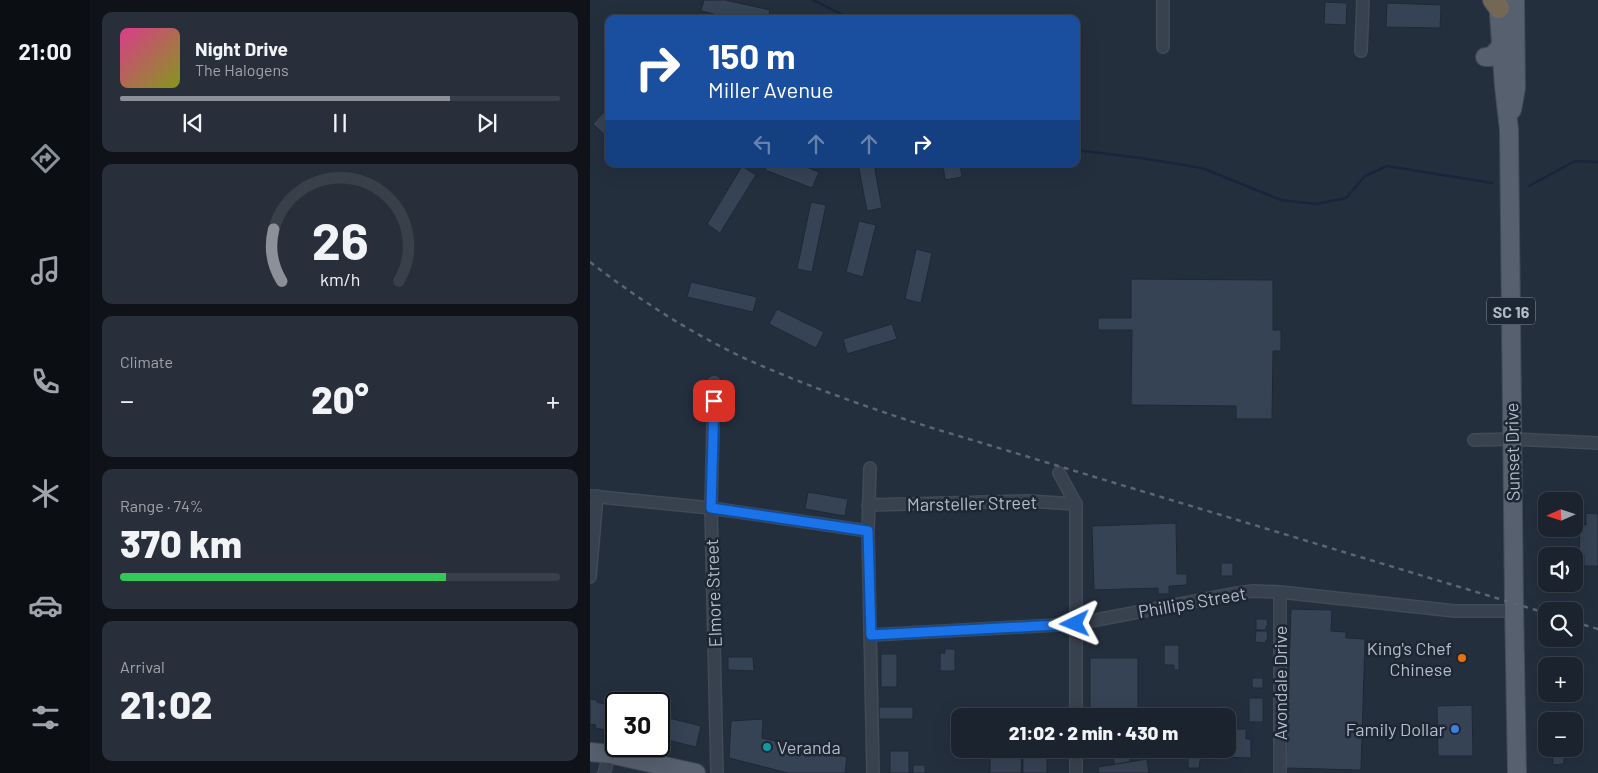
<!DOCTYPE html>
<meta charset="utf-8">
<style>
body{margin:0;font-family:Barlow,sans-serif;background:#282f3a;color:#f1f3f6;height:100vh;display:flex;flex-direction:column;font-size:19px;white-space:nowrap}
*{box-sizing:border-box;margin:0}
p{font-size:16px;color:#a0a4aa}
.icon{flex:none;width:28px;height:28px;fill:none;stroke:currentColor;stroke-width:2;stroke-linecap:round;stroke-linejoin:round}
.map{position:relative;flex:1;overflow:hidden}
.details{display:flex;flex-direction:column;gap:12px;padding:12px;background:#0f1319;width:500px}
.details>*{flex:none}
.banner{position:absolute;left:15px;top:15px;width:475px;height:152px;border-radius:10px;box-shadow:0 5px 20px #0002,0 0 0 1px #39404a;background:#1a4fa0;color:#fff;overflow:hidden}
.needle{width:32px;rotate:267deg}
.buttons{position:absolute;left:948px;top:492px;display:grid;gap:10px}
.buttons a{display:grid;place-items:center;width:45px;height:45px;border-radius:10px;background:#1b232e;box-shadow:0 5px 20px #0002,0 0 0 1px #39404a;font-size:25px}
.speed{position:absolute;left:15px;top:692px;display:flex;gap:10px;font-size:25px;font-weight:700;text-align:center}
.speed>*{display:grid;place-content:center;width:65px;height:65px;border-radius:50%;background:#1b232e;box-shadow:0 5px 20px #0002,0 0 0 1px #39404a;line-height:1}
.speed .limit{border:2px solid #111;border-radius:8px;background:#fff;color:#111}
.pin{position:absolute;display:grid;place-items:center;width:42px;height:42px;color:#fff;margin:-21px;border-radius:10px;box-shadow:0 2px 8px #0006}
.me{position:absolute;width:55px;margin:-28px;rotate:268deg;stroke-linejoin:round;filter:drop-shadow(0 0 4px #0008)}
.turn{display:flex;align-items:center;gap:18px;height:105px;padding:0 20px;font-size:22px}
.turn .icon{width:65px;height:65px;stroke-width:2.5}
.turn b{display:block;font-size:35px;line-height:42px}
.lanes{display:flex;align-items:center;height:48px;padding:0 20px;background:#0003;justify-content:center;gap:25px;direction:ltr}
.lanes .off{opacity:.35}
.big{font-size:38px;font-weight:800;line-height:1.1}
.details .widget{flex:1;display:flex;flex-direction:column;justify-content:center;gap:8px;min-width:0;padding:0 18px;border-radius:10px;background:#282f3a}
.details .dial{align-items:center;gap:0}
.dial svg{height:130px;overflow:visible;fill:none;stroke:#39404a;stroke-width:7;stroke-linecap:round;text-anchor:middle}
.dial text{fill:#f1f3f6;stroke:none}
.song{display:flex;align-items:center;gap:15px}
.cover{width:60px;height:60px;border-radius:8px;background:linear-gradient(135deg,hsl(330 70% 55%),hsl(70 70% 35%))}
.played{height:5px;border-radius:2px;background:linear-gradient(90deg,#8c9099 75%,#39404a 75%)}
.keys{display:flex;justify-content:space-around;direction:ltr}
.heat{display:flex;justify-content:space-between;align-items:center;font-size:28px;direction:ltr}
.charge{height:8px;border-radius:4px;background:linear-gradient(90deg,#34c759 74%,#39404a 0)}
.trip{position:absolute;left:361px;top:708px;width:285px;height:50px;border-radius:10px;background:#1b232e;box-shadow:0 5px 20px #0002,0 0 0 1px #39404a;font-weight:800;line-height:50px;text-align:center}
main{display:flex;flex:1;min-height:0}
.tab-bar{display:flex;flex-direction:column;width:90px;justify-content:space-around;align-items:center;background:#0b0e12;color:#a0a4aa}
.tab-bar .icon{width:35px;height:35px}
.tab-bar .active{color:#8c9099}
.tab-bar b{font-size:22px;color:#f1f3f6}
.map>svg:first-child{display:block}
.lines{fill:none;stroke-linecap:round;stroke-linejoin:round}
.stream{stroke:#17263c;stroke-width:2.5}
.building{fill:#364354;stroke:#1f2835}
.street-casing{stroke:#414a57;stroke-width:14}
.primary-casing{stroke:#414a57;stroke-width:20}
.highway-casing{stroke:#434c59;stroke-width:22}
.street{stroke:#38414e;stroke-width:11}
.primary{stroke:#56606e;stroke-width:18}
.highway{stroke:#746855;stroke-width:20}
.rail{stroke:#5a6575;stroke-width:2.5;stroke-dasharray:5 5;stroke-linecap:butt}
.route-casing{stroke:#114b97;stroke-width:12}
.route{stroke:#1a73e8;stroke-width:9}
.food-dot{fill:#e8710a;stroke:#1d2633;stroke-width:2}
.shop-dot{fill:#3f7fe0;stroke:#1d2633;stroke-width:2}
.culture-dot{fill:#0f9aa8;stroke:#1d2633;stroke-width:2}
.labels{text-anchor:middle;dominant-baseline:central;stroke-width:5;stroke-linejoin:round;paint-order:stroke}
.shield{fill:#1d2633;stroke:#878f9c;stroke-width:1}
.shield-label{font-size:16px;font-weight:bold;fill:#b4bcc9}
.street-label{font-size:18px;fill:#b4bcc9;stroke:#1d2633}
.poi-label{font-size:18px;fill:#b4bcc9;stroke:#1d2633;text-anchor:end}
</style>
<main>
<nav class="tab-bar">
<b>21:00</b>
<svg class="icon active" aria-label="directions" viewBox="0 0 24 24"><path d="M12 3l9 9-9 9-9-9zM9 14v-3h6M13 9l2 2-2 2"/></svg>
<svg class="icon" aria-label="music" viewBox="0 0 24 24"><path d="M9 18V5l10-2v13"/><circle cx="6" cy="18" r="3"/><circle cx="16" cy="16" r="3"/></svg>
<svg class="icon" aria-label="phone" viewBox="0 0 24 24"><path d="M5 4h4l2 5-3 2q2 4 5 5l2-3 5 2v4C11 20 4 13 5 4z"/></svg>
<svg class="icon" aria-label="climate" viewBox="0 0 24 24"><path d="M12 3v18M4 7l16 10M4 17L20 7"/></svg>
<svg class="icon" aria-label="car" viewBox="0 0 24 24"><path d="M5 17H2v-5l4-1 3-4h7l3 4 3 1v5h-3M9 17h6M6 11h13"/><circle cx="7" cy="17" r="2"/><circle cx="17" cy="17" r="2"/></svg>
<svg class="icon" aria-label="filters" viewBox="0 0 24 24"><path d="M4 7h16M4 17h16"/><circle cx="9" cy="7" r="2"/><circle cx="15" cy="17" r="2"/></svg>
</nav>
<section class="details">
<div class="widget">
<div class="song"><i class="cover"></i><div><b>Night Drive</b><p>The Halogens</p></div></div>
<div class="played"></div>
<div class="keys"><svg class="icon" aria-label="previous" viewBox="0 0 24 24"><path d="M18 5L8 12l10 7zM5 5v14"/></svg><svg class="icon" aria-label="pause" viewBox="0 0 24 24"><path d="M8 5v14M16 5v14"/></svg><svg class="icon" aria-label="next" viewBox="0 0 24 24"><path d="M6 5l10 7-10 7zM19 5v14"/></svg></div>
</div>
<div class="widget dial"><svg viewBox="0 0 100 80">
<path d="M14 69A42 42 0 1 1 86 69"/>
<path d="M14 69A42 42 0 0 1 9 37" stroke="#8c9099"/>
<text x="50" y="56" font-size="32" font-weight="700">26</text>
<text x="50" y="72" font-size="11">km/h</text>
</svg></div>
<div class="widget"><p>Climate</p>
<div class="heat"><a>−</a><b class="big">20°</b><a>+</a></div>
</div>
<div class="widget"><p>Range · 74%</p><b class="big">370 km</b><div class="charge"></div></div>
<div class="widget"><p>Arrival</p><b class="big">21:02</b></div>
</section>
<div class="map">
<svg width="1008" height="773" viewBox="0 0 1008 773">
<rect width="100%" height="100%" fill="#242f3e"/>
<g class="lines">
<g class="stream">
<polyline points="223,0 261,19"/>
<polyline points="486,150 551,158 612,168 691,200 726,204 756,198 775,176 797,166 902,183"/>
<polyline points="939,186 985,161 1008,162"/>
</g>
</g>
<g class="building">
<polygon points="114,0 135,0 180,10 178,19 145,19 111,11"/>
<polygon points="735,2 757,3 756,25 734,24"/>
<polygon points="797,3 851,5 850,28 796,27"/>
<polygon points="19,106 19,139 3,124"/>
<polygon points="178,164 209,164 229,172 222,188 175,170"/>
<polygon points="268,164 284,164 292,208 277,211"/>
<polygon points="353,164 370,164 372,177 355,180"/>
<polygon points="152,166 166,175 130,233 117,224"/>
<polygon points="221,202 236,205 222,272 207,269"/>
<polygon points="269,221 286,225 273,277 256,272"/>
<polygon points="326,249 342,253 331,303 315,299"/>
<polygon points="541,279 683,280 683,330 691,330 691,351 683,351 682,419 646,419 646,406 541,405 542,330 508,330 508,318 541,318"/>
<polygon points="101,282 167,297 163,312 97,297"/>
<polygon points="187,309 234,332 226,348 179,324"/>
<polygon points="302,324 307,339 257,354 253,339"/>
<polygon points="218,492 258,499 255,516 215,509"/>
<polygon points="996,513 1008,514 1008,566 994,566 994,555 989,555 990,525 996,525"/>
<polygon points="586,523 587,574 597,574 597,585 579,586 579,594 568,594 568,588 504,590 502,526"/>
<rect x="631" y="563" width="12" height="13"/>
<polygon points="701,609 742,610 741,631 756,632 756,638 775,639 771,770 696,768"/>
<polygon points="666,619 677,619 678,626 676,626 676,630 666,630"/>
<polygon points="666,631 677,631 678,640 676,640 676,643 665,642"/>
<polygon points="574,645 589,645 589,670 584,670 584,665 574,665"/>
<polygon points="355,649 365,649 365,671 350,671 350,653 355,653"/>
<rect x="291" y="654" width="16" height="33"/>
<polygon points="138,657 163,657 164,671 138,670"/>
<rect x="500" y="658" width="48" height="58"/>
<polygon points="968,661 968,666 956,666 956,686 951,687 950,662"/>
<rect x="662" y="678" width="11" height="10"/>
<rect x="659" y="698" width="14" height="24"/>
<polygon points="0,699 7,700 7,702 26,707 25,732 5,728 6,725 0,724"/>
<polygon points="882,705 883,756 848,756 847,706"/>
<polygon points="627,706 638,706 638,747 641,747 641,729 656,729 656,739 661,739 661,758 627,757 627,749 638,749 638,716 627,716"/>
<rect x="289" y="707" width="34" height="12"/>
<rect x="437" y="711" width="21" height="5"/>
<polygon points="71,716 111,726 106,747 69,738"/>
<polygon points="173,719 172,738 257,757 255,773 198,773 139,758 141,721"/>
<polygon points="400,749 432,749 431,773 400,773"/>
<rect x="433" y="749" width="24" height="24"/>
<polygon points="598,749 612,750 609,768 598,768"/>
<polygon points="962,749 974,749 974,764 963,765"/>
<rect x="300" y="751" width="19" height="22"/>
<polygon points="539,755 542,773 526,773 523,758"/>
<polygon points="557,759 559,773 509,773 508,767"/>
<rect x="323" y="765" width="12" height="8"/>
</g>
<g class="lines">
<g class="street-casing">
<g id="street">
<polyline points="573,0 573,47"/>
<polyline points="771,51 773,0"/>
<polyline points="124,383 121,508 127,773"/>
<polyline points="884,440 922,439 1008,443"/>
<polyline points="280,468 278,531 283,773"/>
<polyline points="469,473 486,504 486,716"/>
<polyline points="0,496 121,508 278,531"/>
<polyline points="278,505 438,501 486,504"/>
<polyline points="0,577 7,496"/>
<polyline points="690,592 690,773"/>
<polyline points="281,635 485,624 648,593 663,591 690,592 865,611 924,611"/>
<polyline points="486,749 486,773"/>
<polyline points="14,773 20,754"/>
</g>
</g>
<g class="primary-casing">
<g id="primary">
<polyline points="908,0 914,86 919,130 924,603 927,773"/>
<polyline points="895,57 901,57 911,46"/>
<polyline points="922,110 926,88 925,0"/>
<polyline points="0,752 20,754 106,773"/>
</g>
</g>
<g class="highway-casing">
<polyline id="highway" points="903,0 909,8"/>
</g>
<use href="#street" class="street"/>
<use href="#primary" class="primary"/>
<use href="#highway" class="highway"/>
<g class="rail">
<path d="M0,262C48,299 99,332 154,358C214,385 276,407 339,427L956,613"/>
<polyline points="984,622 1008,629"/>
</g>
</g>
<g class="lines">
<g class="route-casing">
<polyline id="route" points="124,401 121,508 278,531 281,635 485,624"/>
</g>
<use href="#route" class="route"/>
</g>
<circle class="food-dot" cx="872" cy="658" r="5"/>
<circle class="shop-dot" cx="865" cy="729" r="5"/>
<circle class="culture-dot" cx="177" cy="747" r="5"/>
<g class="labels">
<rect class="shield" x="897" y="297.5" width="48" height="27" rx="4"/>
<g class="shield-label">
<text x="921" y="311">SC 16</text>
</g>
<g class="street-label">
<text transform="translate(922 452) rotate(-91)">Sunset Drive</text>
<text transform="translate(382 503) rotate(-1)">Marsteller Street</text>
<text transform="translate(123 593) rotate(-92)">Elmore Street</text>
<text transform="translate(602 602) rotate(-10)">Phillips Street</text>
<text transform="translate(690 683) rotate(-90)">Avondale Drive</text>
</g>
<g class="poi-label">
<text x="862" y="648">King's Chef<tspan x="862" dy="21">Chinese</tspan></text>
<text x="855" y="729">Family Dollar</text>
<text x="187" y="747" text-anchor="start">Veranda</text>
</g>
</g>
</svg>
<div class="buttons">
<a><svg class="needle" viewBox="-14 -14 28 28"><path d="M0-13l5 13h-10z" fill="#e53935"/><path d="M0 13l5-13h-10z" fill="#a0a4aa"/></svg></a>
<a><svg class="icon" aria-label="sound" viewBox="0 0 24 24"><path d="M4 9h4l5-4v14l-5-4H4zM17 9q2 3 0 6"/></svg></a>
<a><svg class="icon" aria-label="search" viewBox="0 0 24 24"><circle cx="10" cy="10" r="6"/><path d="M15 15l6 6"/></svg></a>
<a>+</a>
<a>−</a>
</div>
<div class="speed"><div class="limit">30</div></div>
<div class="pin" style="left:124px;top:401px;background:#d93025"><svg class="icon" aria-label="arrive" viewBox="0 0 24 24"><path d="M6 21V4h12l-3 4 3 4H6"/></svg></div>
<svg class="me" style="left:485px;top:624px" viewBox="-20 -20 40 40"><path d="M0-17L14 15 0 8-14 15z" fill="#1a73e8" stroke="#fff" stroke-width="4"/></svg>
<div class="trip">21:02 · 2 min · 430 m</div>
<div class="banner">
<div class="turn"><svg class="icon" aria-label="right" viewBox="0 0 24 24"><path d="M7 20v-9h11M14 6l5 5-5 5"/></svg><div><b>150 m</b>Miller Avenue</div></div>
<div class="lanes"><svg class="icon off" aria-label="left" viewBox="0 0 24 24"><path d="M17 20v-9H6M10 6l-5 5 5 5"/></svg><svg class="icon off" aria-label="ahead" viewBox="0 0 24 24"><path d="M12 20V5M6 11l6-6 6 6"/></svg><svg class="icon off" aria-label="ahead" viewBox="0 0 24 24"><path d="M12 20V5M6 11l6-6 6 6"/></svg><svg class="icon" aria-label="right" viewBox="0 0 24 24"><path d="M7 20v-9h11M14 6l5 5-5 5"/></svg></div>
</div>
</div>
</main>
